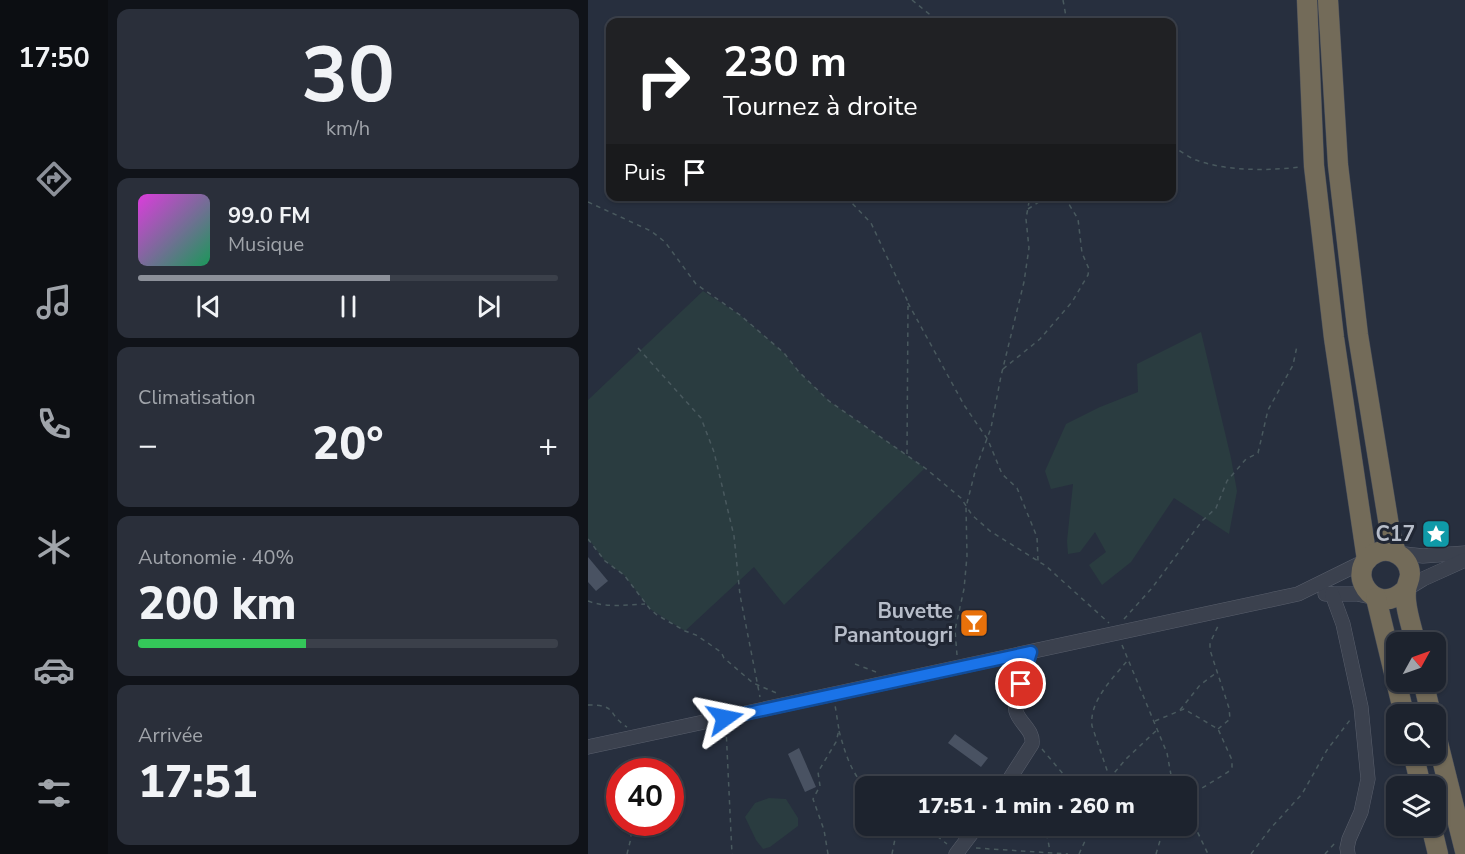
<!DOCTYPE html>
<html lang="fr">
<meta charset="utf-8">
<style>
body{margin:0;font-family:"Nunito Sans",sans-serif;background:#2a2f3a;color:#f1f3f6;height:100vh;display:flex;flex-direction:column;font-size:22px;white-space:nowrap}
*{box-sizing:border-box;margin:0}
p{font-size:20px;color:#a0a4aa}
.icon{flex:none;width:33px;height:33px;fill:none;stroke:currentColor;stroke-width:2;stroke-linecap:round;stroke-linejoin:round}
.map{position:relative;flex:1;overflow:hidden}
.drawer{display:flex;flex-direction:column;gap:9px;padding:9px;background:#101319;width:480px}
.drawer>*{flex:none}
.guide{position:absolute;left:18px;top:18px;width:570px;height:183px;border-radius:12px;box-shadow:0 2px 4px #0004,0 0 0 2px #3b404a;background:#202124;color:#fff;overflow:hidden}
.needle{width:39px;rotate:50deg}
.buttons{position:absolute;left:798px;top:632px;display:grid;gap:12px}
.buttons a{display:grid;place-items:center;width:60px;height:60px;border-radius:12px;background:#1d232e;box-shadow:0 2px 4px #0004,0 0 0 2px #3b404a;font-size:30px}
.speed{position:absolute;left:18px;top:758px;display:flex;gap:12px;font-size:30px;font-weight:700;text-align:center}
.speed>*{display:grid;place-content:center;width:78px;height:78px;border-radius:50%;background:#1d232e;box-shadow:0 2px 4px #0004,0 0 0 2px #3b404a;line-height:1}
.speed .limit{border:9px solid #d22;background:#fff;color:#111}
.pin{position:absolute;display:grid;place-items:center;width:51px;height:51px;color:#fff;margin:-26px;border:3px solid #fff;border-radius:50%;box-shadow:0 2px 6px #0007}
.me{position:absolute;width:66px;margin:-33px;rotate:78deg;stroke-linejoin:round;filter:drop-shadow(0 0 4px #0008)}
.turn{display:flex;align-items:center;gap:21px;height:126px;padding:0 18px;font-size:27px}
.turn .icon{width:78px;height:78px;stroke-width:2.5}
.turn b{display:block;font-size:42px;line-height:51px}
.then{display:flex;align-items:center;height:57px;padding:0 18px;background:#0003;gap:12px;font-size:22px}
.big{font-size:45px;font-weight:800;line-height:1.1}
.drawer .card{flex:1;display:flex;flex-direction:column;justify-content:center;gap:9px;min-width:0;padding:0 21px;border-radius:12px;background:#2a2f3a}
.drawer .dial{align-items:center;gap:0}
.dial b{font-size:78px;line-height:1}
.song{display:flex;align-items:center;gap:18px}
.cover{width:72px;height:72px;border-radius:9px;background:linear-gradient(135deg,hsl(300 70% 55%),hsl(150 70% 35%))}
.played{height:6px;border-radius:3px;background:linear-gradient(90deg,#8c9099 60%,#3b404a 60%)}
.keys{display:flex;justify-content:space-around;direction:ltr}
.heat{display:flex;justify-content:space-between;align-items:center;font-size:33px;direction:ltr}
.charge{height:9px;border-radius:4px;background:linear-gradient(90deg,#34c759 40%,#3b404a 0)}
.trip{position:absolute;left:267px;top:776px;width:342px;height:60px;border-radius:12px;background:#1d232e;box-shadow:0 2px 4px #0004,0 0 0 2px #3b404a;font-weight:800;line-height:60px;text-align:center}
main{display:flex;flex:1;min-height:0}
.tabs{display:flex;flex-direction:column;width:108px;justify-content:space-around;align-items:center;background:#0c0e12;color:#a0a4aa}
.tabs .icon{width:42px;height:42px}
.tabs .selected{color:#8c9099}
.tabs b{font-size:27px;color:#f1f3f6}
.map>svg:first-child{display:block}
.green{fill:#2a3c40}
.building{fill:#495262}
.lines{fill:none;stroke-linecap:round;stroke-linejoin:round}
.minor-casing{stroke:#595f6c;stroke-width:15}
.highway-casing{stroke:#464c59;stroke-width:21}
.path{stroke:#49595e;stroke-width:1.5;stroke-dasharray:4.5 4.5;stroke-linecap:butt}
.minor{stroke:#3b414e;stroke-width:14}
.highway{stroke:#736b59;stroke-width:20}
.route-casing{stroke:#114b97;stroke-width:15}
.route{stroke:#1a73e8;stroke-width:10}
.labels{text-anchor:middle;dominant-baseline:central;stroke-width:6;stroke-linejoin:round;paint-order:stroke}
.poi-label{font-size:21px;font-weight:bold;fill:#b7bdc9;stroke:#202633;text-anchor:end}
</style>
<main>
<nav class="tabs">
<b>17:50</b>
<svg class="icon selected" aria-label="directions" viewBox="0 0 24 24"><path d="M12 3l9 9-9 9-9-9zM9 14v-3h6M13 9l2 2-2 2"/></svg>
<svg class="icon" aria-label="music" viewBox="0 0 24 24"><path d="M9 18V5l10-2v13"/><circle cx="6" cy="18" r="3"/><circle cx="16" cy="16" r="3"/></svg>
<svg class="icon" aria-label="phone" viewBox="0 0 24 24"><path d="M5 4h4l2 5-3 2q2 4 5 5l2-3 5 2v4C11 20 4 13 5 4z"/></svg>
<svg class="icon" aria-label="climate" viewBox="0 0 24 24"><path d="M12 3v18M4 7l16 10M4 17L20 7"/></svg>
<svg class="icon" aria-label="car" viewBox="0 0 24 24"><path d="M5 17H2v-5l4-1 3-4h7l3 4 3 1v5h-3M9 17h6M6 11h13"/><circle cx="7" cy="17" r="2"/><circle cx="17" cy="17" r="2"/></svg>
<svg class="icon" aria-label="filters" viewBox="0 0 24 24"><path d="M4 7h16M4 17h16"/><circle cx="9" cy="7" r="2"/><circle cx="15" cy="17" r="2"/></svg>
</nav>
<section class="drawer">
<div class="card dial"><b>30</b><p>km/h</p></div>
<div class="card">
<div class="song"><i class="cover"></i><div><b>99.0 FM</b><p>Musique</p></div></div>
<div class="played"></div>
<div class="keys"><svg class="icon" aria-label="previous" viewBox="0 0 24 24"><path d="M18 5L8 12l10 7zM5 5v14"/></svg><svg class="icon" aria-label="pause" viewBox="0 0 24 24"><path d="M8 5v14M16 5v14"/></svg><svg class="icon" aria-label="next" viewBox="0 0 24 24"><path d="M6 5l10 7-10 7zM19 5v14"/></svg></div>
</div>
<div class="card"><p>Climatisation</p>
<div class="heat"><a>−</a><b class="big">20°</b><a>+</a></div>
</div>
<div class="card"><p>Autonomie · 40%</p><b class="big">200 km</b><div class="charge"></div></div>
<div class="card"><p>Arrivée</p><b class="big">17:51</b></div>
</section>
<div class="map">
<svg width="877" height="854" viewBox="0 0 877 854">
<rect width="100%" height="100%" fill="#272f3e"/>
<g class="green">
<polygon points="115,291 152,315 196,353 211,372 241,401 337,468 196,605 166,567 97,631 62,609 36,575 17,561 2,541 0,542 0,400"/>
<polygon points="613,332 643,458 649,491 641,534 586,498 543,562 514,585 501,565 518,552 507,532 492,552 480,554 479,541 485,484 463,489 457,471 478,424 512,407 550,392 549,364"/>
<polygon points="181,798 198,799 210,818 210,826 182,847 175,849 168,840 157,817 167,803"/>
</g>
<g class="building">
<polygon points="0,557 20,581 8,591 0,582"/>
<polygon points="375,613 394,614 394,634 373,633"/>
<polygon points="367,734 400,758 393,767 360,743"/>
<polygon points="211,748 228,787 217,792 200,754"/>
</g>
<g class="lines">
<g class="minor-casing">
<g id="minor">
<polyline points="808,553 835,556 877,553"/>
<polyline points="817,590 835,579 877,560"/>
<polyline points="737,594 769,594 788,598"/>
<polyline points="744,594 755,624 773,707 780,779 773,812 761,839 759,848 760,854"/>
<polyline points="0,747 710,594 779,560"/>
<path d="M417,786L444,744C446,730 431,723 428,711C425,695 438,667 443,652"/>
<polyline points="368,854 390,825"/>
</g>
</g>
<g class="highway-casing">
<g id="highway">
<polyline points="719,0 726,166 746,338 779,560"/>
<polyline points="740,0 750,165 770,335 802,532 808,553"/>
<path d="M817,590C786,620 754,569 788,553C803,546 821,557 822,574C822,581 818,585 818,591C816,607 824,626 827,642"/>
<polyline points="788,598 816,714"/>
<polyline points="835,681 843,714"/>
<polyline points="848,735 877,851"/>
<polyline points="825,753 833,786"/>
<polyline points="843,825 850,854"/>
</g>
</g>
<g class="path">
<polyline points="324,0 351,22"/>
<polyline points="475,0 479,22"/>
<path d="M584,146C591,150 600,157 608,160C637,171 680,171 711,167"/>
<polyline points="260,196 263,202 283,223 320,302"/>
<polyline points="0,202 63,231 77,242 108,284 152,315 196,353 211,372 241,401 337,468 373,498 384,515 402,531 458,566 521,623"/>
<polyline points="440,209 457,198 466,196"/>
<polyline points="320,303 376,405 400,440 414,474 429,488 449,537 450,561"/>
<polyline points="50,348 113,418 126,452 146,536 152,595 172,697"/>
<polyline points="415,369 452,339 484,302 500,275 501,269 494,253 490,219 479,201 468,196"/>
<polyline points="319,454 320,306"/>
<polyline points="0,539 17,561 36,575 62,609 69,615 97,631 108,635 133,652 136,658 165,683 191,694"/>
<path d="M0,601C19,608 37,605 57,604"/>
<polyline points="536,619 564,588 614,521 628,508 639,481 658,459 670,453 680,410 705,365 709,346"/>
<polyline points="534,645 579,753 585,786"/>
<polyline points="369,655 367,630 376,589 379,556 378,507 388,468 403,428 413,376 436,282 441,248 438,219 442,196"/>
<polyline points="267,664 288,672"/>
<path d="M0,705C31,705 18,714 39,727"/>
<polyline points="592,710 612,685 628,673"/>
<polyline points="567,721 596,709 630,729 644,760 644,767 640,772 598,798"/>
<polyline points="138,728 144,854"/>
<polyline points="630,729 642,719 641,708 622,650 622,643 631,624"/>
<path d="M251,731C257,752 262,771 278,788"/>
<polyline points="454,749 476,775 491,786"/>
<polyline points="438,775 441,786"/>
<path d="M522,779L504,726C501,701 525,678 540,660"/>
<polyline points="515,786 538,759 570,729"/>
<polyline points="598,808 620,854"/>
<polyline points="335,825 359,844"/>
<polyline points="457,825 462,851"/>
<polyline points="566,825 573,828"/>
<polyline points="388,848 480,854"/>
<polyline points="39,854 43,838 43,822"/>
<polyline points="240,854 236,830 225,799 232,786 230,772 248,742 251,730 247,705"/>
<polyline points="304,854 307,839 307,825"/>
<polyline points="491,854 497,841 499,825"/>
<polyline points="568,854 574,834 573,825"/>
<polyline points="663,854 682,829 714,794 739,750 762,720"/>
<polyline points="737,854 747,843"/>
</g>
<use href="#minor" class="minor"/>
<use href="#highway" class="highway"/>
</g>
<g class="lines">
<g class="route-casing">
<polyline id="route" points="137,718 443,652 433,684"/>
</g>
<use href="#route" class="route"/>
</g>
<defs>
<g id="sight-square" transform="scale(1.5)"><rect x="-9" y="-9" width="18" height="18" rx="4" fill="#0f9aa8" stroke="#202633"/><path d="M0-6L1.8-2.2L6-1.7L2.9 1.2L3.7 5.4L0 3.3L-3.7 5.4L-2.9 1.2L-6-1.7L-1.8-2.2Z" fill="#fff"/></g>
<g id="bar-square" transform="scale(1.5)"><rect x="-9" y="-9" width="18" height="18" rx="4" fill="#e8710a" stroke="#202633"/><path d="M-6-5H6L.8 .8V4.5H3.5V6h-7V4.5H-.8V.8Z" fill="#fff"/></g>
</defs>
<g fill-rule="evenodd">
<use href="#sight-square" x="848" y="534"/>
<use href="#bar-square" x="386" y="623"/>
</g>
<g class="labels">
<g class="poi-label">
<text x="827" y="534">C17</text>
<text x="365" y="611">Buvette<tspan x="365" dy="24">Panantougri</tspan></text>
</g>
</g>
</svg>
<div class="buttons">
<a><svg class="needle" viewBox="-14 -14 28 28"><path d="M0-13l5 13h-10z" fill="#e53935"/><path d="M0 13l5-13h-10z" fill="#a0a4aa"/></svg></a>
<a><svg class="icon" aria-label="search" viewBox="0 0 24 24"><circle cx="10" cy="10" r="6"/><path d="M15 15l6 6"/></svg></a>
<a><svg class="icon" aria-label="layers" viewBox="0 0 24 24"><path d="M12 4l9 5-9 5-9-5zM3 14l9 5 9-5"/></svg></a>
</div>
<div class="speed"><div class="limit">40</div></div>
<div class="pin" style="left:433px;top:684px;background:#d93025"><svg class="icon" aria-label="arrive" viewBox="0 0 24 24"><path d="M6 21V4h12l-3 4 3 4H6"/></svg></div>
<svg class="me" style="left:137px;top:718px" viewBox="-20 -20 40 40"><path d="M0-17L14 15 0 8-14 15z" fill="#1a73e8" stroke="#fff" stroke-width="4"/></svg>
<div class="trip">17:51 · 1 min · 260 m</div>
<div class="guide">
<div class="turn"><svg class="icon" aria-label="right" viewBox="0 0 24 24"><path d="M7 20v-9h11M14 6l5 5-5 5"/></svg><div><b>230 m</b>Tournez à droite</div></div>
<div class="then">Puis<svg class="icon" aria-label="arrive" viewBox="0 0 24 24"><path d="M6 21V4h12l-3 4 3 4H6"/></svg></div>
</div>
</div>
</main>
